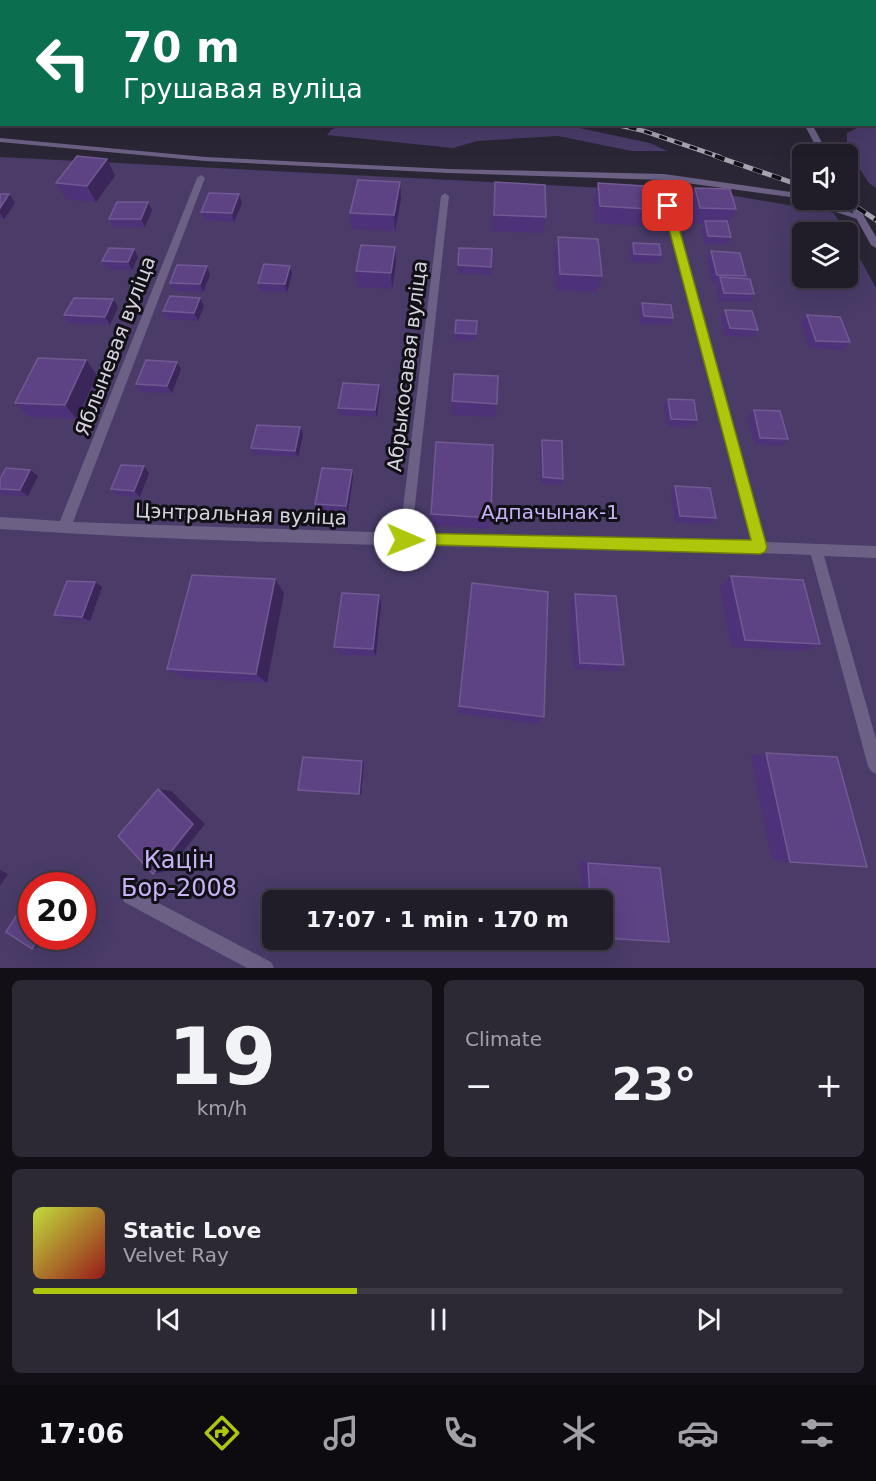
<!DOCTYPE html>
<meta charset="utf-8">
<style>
body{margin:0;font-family:"DejaVu Sans",sans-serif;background:#2d2934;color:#f1f3f6;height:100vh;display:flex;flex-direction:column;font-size:22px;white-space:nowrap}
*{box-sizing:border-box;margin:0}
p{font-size:20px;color:#a2a1a8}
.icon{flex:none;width:33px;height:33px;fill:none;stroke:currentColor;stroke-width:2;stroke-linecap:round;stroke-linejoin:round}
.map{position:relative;height:968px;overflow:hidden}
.drawer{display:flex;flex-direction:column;gap:12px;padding:12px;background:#120f16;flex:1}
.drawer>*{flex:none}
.banner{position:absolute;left:0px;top:0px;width:876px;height:126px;box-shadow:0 6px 24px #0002,0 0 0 2px #3d3a45;background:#0b6e4f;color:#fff;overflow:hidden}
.controls{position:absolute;left:792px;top:144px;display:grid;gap:12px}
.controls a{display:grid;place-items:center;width:66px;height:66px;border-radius:9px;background:#201c28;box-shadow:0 6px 24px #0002,0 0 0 2px #3d3a45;font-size:30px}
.speed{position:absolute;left:18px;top:872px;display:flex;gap:12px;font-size:30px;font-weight:700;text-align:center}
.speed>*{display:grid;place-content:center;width:78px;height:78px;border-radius:50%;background:#201c28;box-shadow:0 6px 24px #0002,0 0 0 2px #3d3a45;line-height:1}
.speed .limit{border:9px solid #d22;background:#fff;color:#111}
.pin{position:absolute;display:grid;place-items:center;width:51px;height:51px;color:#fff;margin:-26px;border-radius:12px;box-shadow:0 3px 9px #0006}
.me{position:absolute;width:66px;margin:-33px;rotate:91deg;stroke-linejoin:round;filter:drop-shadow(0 0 4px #0008)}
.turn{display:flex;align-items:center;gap:21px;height:126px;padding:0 24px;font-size:27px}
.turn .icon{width:78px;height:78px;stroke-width:2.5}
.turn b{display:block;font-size:42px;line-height:51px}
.big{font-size:45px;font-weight:700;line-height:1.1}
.drawer .tile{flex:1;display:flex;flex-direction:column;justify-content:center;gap:9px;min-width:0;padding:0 21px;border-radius:9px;background:#2d2934}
.drawer .dial{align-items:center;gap:0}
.dial b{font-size:78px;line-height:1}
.song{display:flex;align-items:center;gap:18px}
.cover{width:72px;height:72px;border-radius:9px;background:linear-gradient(135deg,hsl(70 70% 55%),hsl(0 70% 35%))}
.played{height:6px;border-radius:3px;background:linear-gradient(90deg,#aec60b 40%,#3d3a45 40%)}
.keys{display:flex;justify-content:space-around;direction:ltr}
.heat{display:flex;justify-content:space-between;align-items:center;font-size:33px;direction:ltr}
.drawer .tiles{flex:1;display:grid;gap:12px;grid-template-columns:1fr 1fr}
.tile:last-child{grid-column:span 2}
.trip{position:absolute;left:262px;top:890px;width:351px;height:60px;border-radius:9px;background:#201c28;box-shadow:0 6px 24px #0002,0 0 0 2px #3d3a45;font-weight:700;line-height:60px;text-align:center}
.tabs{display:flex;height:96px;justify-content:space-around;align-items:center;background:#0d0b10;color:#a2a1a8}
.tabs .icon{width:42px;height:42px}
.tabs .on{color:#aec60b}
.tabs b{font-size:27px;color:#f1f3f6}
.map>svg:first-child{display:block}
.green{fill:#4a3b69;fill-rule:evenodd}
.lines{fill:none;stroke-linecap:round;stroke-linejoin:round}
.lane{fill:#6c6185;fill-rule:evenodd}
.street{fill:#6c6185;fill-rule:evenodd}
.rail-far1-casing{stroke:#a7a3af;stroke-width:4.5}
.rail-casing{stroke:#a7a3af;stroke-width:5}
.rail-far1{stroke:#121017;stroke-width:3;stroke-dasharray:8;stroke-linecap:butt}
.rail{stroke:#121017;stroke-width:4;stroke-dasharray:10;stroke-linecap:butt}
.wall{fill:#4e3279}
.shaded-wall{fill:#3a2659}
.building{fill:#5d4383;stroke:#705a91;stroke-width:1.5}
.route{fill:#aec60b;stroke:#718107;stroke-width:1.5}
.labels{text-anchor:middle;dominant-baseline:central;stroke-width:6;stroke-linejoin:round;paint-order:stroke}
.street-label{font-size:20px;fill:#d6d3dd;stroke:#121017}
.park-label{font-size:20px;fill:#c7b3f5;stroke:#121017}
.near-park-label{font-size:24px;fill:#c7b3f5;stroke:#121017}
</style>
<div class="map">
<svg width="876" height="968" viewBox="0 0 876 968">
<rect width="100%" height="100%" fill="#2a2635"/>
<g class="green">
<polygon points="340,125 565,125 650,143 667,151 632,151 558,136 477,141 453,148 327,135 331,130"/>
<polygon points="863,125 876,125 876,188 869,183 847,150 847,133"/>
<path d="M0,157L724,194L834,213L845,232H802V278H848V237L876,288V968H0ZM32,885H82V936H32ZM273,900H603V939H273Z"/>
</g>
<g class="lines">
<g class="lane">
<polygon points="184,0 190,0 183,2"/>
<polygon points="330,0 336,0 329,2"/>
<rect x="631" y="0" width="6" height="2"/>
<polygon points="870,0 876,0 876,5 874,2"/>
<rect x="874" y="87" width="2" height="4"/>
<polygon points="0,138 205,157 449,169 664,174 791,192 802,196 802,200 813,200 864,217 860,220 790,197 664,180 449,173 205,161 0,142"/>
<path d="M201,175L205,178L73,522L400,533L441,196L445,193L449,196L412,533L752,542L664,206L665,204H671L765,542L876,546V558L824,556L876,739V774L871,771L868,766L811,555C541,545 270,548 0,529V517L60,521L197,178Z"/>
<polygon points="130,888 271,962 274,968 247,968 124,902 122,896 124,890"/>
</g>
<g class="street">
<polygon points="744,0 750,0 751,2 745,2"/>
<polygon points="804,124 812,124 828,154 820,154"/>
<polygon points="848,193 852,196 876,237 876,248 871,245 846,200 848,200"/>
</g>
<g class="rail-far1-casing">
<polyline id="rail-far1" points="613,124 644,131 720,157"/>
</g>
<g class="rail-casing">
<g id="rail">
<polyline points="715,156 802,186"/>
<polyline points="839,200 852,204 876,220"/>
</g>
</g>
<use href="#rail-far1" class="rail-far1"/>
<use href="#rail" class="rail"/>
</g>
<g class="wall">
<polygon points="0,0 179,0 179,1 162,2 2,2 2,21 0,21"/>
<polygon points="257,0 306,0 305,2 258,2"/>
<polygon points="805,0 859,0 860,2 807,2"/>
<polygon points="874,19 876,21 876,37 874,40"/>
<polygon points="0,31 2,31 2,68 0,65"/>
<polygon points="107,159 115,176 96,202 66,199 56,183"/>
<polygon points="400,182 401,199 395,231 352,229 350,213"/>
<polygon points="495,182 546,217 543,233 492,231"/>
<polygon points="598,183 664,210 658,227 595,223 594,200"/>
<polygon points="695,188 736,209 728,225 731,237 727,245 705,244 701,229 703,224 693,224 688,204"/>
<polygon points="0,194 15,203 4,219 0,218"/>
<polygon points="148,202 152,210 145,227 114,227 109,219"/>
<polygon points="242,203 234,222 204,220 201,212"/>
<polygon points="558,237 602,276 597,292 556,290 554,253"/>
<polygon points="633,243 661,255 658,263 632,262 630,251"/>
<polygon points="395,247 396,263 392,289 358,287 356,271"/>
<polygon points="134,249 138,257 132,270 107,269 102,261"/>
<polygon points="492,249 491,275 457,273 458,265"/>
<polygon points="711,251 746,276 745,278 754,294 750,302 719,301 716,285 717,283 713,283 707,259"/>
<polygon points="292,274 287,292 261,291 258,283"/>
<polygon points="210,275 203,292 174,291 170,283"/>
<polygon points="200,298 204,306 198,321 167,319 163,311"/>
<polygon points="113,299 118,307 110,325 70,323 64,315"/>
<polygon points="642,303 673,318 670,325 641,324 639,311"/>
<polygon points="725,310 758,330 753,337 725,336 721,318"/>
<polygon points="807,315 850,342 843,350 810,348 801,322"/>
<polygon points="456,320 476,334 475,341 455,340"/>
<polygon points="86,360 97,375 77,419 29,417 15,403"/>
<polygon points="181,369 172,393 141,392 136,384"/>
<polygon points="379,385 380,392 377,417 340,415 338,408"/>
<polygon points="668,399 697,420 693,427 667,426 664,406"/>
<polygon points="452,401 497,404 495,417 452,415"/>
<polygon points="754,410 788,439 782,446 755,444 748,417"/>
<polygon points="303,434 298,457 254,454 251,448"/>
<polygon points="542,440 563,479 561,485 541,484 540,447"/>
<polygon points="144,466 149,473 140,497 117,495 111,489"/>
<polygon points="30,470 38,476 28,496 3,495 0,493 0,479"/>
<polygon points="353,477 348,512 317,510 315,504"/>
<polygon points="675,486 716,518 710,524 675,522 671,492"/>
<polygon points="431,514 491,518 489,529 431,525"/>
<polygon points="731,576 820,644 804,651 732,647 720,586"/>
<polygon points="95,582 102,587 90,621 62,619 54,615"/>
<polygon points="472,583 544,717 537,724 458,713"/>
<polygon points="284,593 267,683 183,678 167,669"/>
<polygon points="575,594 624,665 616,671 574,669 570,603"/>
<polygon points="379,595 381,604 376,656 339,654 334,647"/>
<polygon points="766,753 790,862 772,860 751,756"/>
<polygon points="580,861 649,865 660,868 603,900 583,900"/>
</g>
<g class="shaded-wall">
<polygon points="128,0 158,0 159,2 129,2"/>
<polygon points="294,0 306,0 305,2 295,2"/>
<polygon points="107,159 115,176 96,202 87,186"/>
<polygon points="400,182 401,199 395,231 394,215"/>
<polygon points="9,194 15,203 4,219 0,213 0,208"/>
<polygon points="239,194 242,203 234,222 232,213"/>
<polygon points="148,202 152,210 145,227 141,219"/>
<polygon points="395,247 396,263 392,289 391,273"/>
<polygon points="134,249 138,257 132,270 128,262"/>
<polygon points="207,266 210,275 203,292 200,284"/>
<polygon points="290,266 292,274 287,292 285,284"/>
<polygon points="200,298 204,306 198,321 194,313"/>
<polygon points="113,299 118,307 110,325 105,317"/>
<polygon points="86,360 97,375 77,419 65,405"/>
<polygon points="177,362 181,369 172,393 167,386"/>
<polygon points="379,385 380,392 377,417 375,410"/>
<polygon points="300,427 303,434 298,457 295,451"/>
<polygon points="144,466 149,473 140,497 134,491"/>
<polygon points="30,470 38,476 28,496 20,490"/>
<polygon points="352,470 353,477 348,512 346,506"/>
<polygon points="275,579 284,593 267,683 256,674"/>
<polygon points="95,582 102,587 90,621 82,617"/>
<polygon points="379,595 381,604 376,656 373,649"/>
<polygon points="362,761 364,762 361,795 359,794"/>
<polygon points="158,789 171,791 205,824 167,871 153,874"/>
<polygon points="0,870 8,874 0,886"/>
<polygon points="52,874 70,885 58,885 42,875"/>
<polygon points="40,936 49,936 43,946 32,949"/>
</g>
<g class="building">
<polygon points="189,0 226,0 226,2 188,2"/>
<polygon points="340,0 561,0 560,2 339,2"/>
<polygon points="833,0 859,0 860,2 834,2"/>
<polygon points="0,31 2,31 2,46 0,47"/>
<polygon points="77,156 107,159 87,186 56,183"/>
<polygon points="358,180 400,182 394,215 350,213"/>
<polygon points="495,182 545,185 546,217 494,215"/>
<polygon points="598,183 660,187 664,210 600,206"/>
<polygon points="695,188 730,189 736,209 700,208"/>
<polygon points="209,193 239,194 232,213 201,212"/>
<polygon points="0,194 9,194 0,208"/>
<polygon points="117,202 148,202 141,219 109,219"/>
<polygon points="705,221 727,221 731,237 708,236"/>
<polygon points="558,237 598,239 602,276 560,274"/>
<polygon points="633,243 659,244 661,255 634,254"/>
<polygon points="361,245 395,247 391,273 356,271"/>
<polygon points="109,248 134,249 128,262 102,261"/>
<polygon points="459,248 492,249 491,267 458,265"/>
<polygon points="711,251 740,253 746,276 717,275"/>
<polygon points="264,264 290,266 285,284 258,283"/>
<polygon points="177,265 207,266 200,284 170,283"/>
<polygon points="720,277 750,279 754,294 724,293"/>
<polygon points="170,296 200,298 194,313 163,311"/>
<polygon points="74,298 113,299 105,317 64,315"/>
<polygon points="642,303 671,305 673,318 644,316"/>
<polygon points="725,310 752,311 758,330 730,328"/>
<polygon points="807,315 840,317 850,342 816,341"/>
<polygon points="456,320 477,321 476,334 455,333"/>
<polygon points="38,358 86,360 65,405 15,403"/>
<polygon points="146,360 177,362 167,386 136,384"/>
<polygon points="454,374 498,376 497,404 452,401"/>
<polygon points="343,383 379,385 375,410 338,408"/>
<polygon points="668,399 694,400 697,420 671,419"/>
<polygon points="754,410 780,411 788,439 760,438"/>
<polygon points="257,425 300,427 295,451 251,448"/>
<polygon points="542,440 562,441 563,479 543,477"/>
<polygon points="436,442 493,445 491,518 431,514"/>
<polygon points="121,465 144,466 134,491 111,489"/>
<polygon points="6,468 30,470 20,490 0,489 0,479"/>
<polygon points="322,468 352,470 346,506 315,504"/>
<polygon points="675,486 710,488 716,518 680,516"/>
<polygon points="192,575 275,579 256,674 167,669"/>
<polygon points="731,576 803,580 820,644 745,640"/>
<polygon points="67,581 95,582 82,617 54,615"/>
<polygon points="472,583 548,592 544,717 459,706"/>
<polygon points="342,593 379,595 373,649 334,647"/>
<polygon points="575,594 616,596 624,665 580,663"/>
<polygon points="766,753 837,757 867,867 790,862"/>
<polygon points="303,757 362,761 359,794 298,790"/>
<polygon points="158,789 193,824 153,874 118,836"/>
<polygon points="588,863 660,868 669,942 603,938 603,900 590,900"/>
<polygon points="42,875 58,885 36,885"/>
<polygon points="32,891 32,936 40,936 32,949 6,932"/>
</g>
<polygon class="route" points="668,203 673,206 767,547 765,552 760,554 399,544 397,540 399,535 405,533 751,540 663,206"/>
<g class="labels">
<g class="street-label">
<text transform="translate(115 346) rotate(-69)">Яблыневая вуліца</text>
<text transform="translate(407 366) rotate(-83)">Абрыкосавая вуліца</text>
<text transform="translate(241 514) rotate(2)">Цэнтральная вуліца</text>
</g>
<g class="park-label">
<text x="550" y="512">Адпачынак-1</text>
</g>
<g class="near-park-label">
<text x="179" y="860">Кацін<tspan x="179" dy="28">Бор-2008</tspan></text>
</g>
</g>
</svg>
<div class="controls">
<a><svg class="icon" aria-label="sound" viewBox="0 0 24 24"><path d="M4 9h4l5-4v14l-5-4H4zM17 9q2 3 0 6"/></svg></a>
<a><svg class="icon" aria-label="layers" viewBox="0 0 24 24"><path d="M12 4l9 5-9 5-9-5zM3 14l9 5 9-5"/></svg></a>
</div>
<div class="speed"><div class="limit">20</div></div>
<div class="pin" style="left:668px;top:206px;background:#d93025"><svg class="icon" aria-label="arrive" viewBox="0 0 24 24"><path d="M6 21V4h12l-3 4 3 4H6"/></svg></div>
<svg class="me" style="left:405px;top:540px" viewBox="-20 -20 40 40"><circle r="19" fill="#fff"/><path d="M0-13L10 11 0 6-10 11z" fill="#aec60b"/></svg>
<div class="trip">17:07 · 1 min · 170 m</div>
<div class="banner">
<div class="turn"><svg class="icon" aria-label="left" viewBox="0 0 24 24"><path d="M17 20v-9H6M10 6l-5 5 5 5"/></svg><div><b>70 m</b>Грушавая вуліца</div></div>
</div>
</div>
<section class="drawer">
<div class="tiles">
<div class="tile dial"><b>19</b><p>km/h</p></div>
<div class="tile"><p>Climate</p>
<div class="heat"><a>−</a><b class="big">23°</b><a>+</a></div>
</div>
<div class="tile">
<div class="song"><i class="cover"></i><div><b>Static Love</b><p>Velvet Ray</p></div></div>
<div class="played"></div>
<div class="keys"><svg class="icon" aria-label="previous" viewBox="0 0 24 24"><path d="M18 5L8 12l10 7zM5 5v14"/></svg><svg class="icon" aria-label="pause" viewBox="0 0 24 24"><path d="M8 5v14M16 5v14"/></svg><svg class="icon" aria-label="next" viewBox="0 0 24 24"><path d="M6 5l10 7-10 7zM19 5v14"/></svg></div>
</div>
</div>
</section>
<nav class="tabs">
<b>17:06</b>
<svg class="icon on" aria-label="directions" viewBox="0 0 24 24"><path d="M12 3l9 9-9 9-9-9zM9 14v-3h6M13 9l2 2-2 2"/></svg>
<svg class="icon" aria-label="music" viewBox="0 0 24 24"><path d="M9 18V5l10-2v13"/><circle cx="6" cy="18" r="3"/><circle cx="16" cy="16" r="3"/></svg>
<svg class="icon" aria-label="phone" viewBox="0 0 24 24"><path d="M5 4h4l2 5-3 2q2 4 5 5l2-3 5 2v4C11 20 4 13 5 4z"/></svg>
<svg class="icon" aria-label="climate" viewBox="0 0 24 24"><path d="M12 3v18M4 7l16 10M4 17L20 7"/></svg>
<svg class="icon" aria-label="car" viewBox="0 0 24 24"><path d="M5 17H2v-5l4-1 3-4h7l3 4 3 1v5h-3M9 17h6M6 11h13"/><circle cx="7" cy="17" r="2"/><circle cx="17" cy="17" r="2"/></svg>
<svg class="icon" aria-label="filters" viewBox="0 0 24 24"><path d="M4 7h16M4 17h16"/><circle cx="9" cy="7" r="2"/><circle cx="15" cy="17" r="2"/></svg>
</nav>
